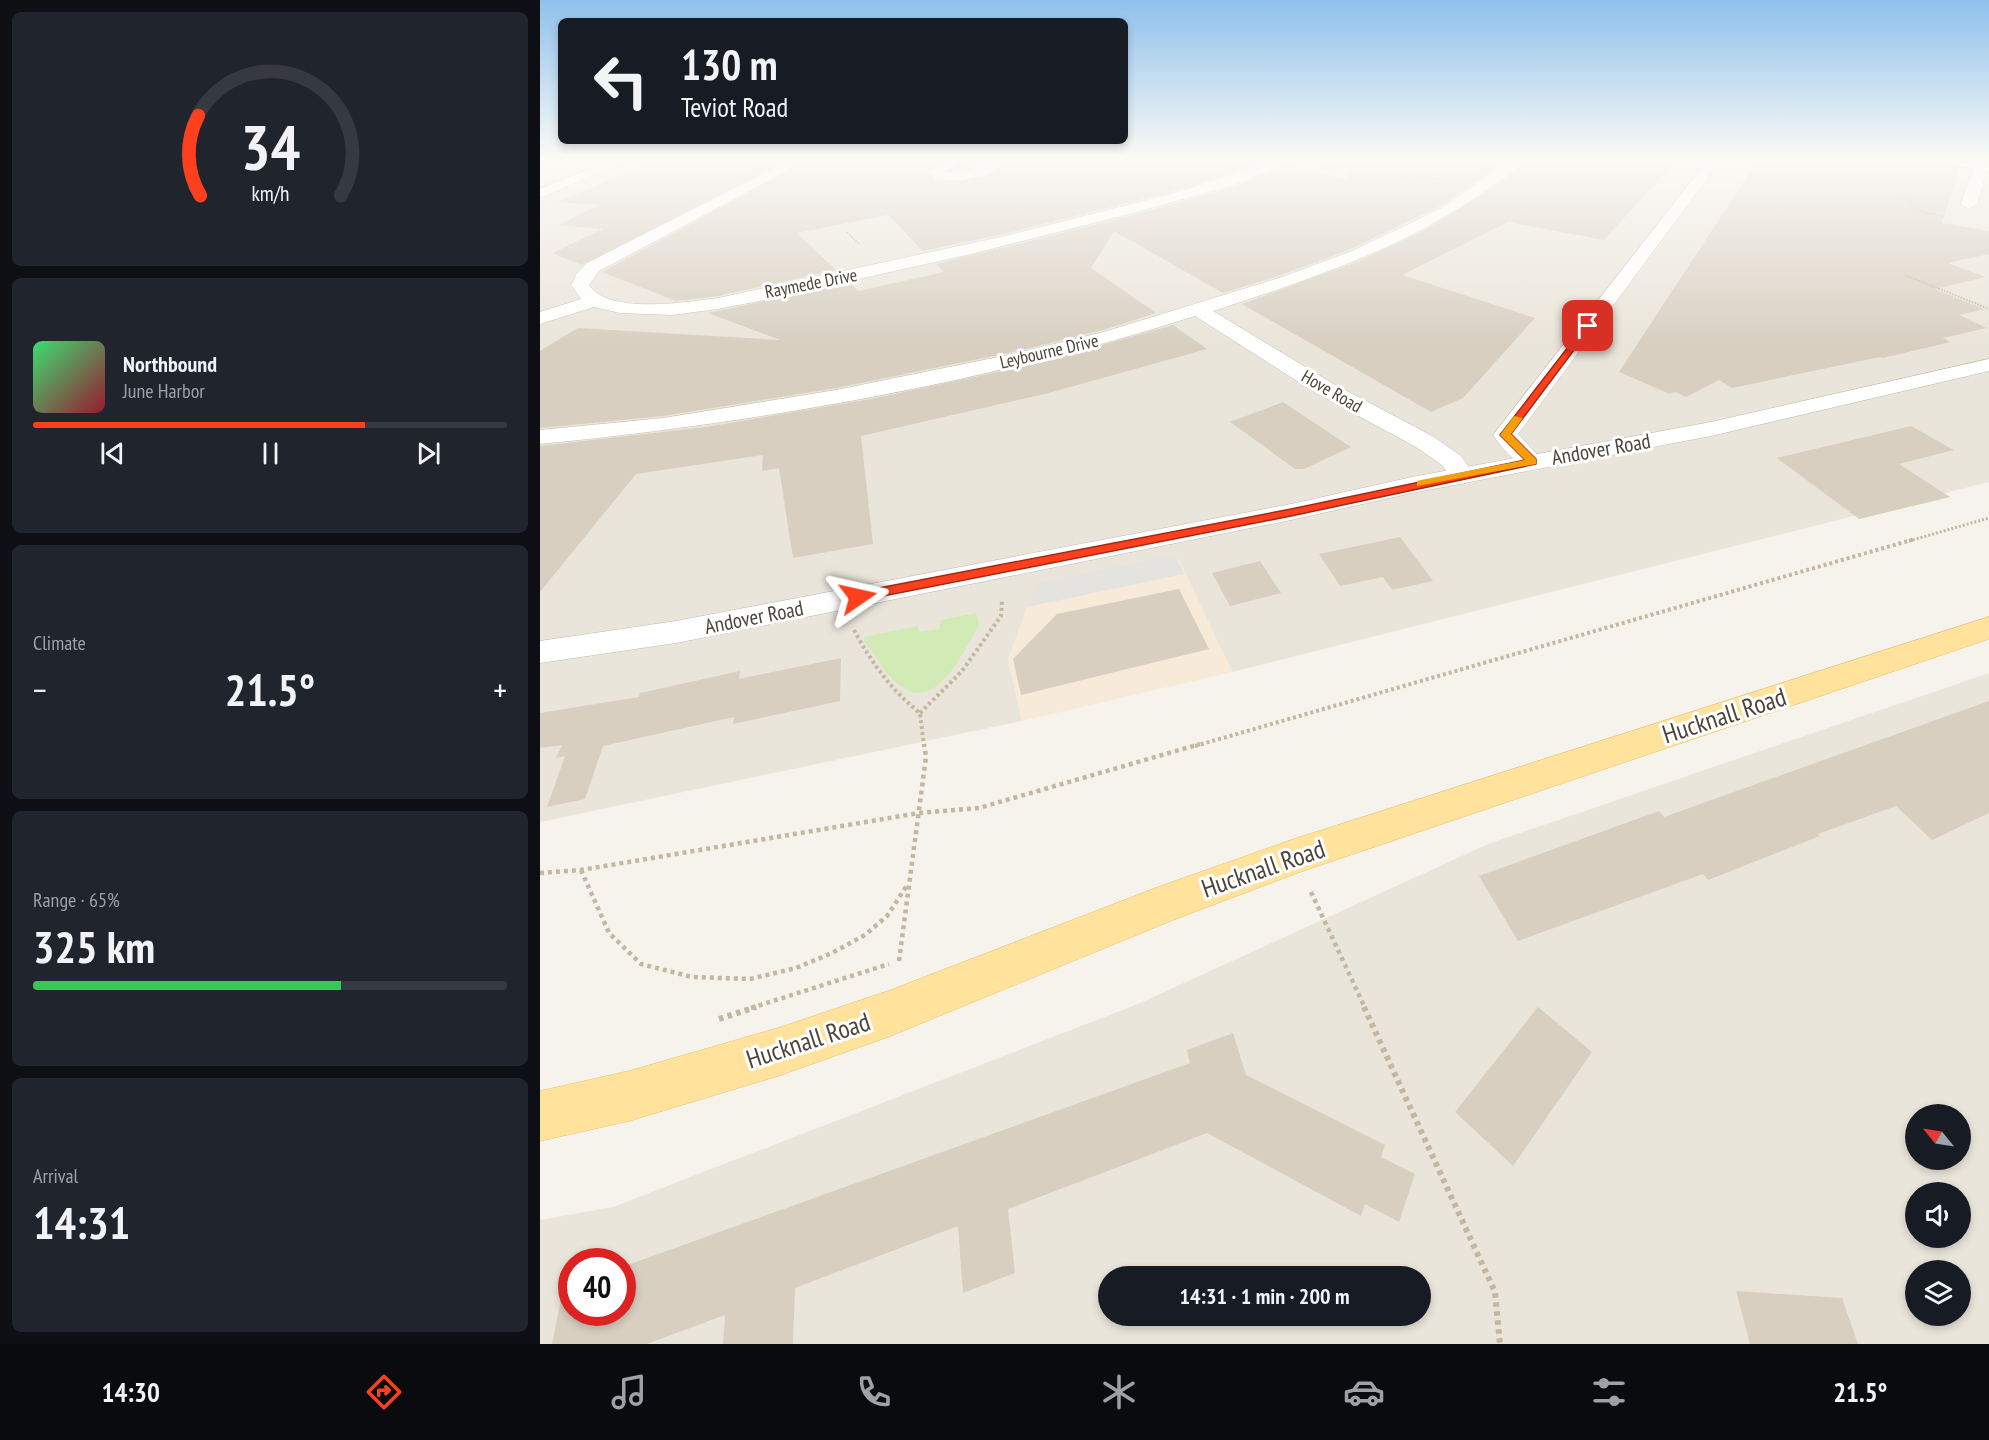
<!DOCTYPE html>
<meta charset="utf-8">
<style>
body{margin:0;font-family:"PT Sans Narrow",sans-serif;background:#20242c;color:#f1f3f6;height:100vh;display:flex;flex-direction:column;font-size:22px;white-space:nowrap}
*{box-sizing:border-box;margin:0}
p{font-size:20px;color:#9ea1a6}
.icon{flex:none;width:33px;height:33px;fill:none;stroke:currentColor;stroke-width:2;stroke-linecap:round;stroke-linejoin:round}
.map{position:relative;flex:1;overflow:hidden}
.panel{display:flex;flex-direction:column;gap:12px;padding:12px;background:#0d0f14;width:540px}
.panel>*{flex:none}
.hud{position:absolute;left:18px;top:18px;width:570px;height:126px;border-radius:9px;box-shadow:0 3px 9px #0003;background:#171b24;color:#f1f3f6;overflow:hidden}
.needle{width:39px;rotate:300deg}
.buttons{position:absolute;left:1365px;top:1104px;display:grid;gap:12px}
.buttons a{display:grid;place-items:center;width:66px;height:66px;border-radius:50%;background:#171b24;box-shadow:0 3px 9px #0003;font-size:30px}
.speed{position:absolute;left:18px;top:1248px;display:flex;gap:12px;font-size:30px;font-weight:700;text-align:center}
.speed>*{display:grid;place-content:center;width:78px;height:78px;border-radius:50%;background:#171b24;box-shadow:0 3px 9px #0003;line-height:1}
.speed .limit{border:9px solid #d22;background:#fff;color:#111}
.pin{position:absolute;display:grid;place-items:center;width:51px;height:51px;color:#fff;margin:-26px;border-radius:12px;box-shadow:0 3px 9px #0006}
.me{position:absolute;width:66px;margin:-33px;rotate:79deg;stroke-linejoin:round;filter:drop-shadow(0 0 4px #0008)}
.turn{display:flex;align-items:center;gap:21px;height:126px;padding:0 24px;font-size:27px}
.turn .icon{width:78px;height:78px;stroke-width:2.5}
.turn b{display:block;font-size:42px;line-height:51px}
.big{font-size:45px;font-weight:800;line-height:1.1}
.panel .card{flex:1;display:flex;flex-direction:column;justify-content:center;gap:9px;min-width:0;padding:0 21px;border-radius:9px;background:#20242c}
.panel .dial{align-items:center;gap:0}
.dial svg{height:156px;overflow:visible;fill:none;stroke:#363941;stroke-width:7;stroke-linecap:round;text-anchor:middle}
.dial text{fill:#f1f3f6;stroke:none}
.song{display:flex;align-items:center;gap:18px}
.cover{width:72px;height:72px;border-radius:9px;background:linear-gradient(135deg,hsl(140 70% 55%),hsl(350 70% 35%))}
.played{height:6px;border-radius:3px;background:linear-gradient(90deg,#fc3f1d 70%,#363941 70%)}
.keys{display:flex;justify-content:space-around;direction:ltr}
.heat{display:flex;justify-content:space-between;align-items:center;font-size:33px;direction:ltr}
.charge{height:9px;border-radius:4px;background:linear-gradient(90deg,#34c759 65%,#363941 0)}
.trip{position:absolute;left:558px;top:1266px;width:333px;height:60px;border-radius:30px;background:#171b24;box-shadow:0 3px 9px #0003;font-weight:800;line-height:60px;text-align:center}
.tabs{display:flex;height:96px;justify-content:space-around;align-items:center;background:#090b0e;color:#9ea1a6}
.tabs .icon{width:42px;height:42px}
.tabs .selected{color:#fc3f1d}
.tabs b{font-size:27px;color:#f1f3f6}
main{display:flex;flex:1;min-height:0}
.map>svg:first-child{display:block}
.residential{fill:#eae5da;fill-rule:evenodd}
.commercial{fill:#f7ead8}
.green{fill:#d2eab5}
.parking{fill:#e5e3e0}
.building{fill:#d8cfc1}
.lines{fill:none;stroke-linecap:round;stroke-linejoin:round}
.service-casing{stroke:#c2bbae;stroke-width:2}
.minor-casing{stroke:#c2bbae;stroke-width:1}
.tertiary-casing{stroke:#c2bbae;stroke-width:1}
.primary-casing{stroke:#e6c16a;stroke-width:1}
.path-far5{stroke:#c4b79f;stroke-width:1.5;stroke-dasharray:1.5 1.5;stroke-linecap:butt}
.path-far4{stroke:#c4b79f;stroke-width:2;stroke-dasharray:1.5 1.5;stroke-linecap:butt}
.path-far3{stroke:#c4b79f;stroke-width:3;stroke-dasharray:2 2;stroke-linecap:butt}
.path-far2{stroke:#c4b79f;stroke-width:4;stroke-dasharray:3 3;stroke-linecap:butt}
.path-far1{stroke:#c4b79f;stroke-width:4.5;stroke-dasharray:4 4;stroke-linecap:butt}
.path{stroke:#c4b79f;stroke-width:6;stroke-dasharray:4.5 4.5;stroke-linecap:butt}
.service{fill:#fff;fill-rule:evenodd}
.minor{fill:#fff;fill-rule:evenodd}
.tertiary{fill:#fff;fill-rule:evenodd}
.primary{fill:#ffe39c;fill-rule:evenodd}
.route{fill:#fc3f1d;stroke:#a42913;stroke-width:1.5}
.slow{fill:#f59e0b}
.labels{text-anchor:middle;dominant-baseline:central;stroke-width:6;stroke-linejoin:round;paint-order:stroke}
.far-street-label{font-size:18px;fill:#4b4439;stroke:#fff}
.street-label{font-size:21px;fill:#4b4439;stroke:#fff}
.near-street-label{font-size:26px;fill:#4b4439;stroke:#fff}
</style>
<main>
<section class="panel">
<div class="card dial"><svg viewBox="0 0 100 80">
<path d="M14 69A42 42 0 1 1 86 69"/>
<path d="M14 69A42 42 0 0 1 13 28" stroke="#fc3f1d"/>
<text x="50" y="56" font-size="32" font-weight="700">34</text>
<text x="50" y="72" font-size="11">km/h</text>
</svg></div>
<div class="card">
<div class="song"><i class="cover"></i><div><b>Northbound</b><p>June Harbor</p></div></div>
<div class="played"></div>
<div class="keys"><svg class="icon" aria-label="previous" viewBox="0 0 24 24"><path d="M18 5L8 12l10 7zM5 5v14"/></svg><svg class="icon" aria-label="pause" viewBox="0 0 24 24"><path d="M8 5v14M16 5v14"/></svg><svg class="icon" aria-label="next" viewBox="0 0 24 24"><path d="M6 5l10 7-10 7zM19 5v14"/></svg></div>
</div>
<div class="card"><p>Climate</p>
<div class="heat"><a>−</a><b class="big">21.5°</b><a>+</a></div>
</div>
<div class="card"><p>Range · 65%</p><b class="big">325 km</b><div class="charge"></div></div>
<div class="card"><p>Arrival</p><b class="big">14:31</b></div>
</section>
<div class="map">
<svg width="1449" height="1344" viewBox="0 0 1449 1344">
<rect width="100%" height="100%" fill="#f6f3ec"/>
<g class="residential">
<polygon points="0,157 1449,157 1449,482 692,672 635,555 468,659 482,721 0,822"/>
<path d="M1449,673V1344H0V1220L73,1207L598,1004L948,844ZM1376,1114H1420V1160H1376ZM1376,1192H1420V1238H1376ZM32,1262H82V1312H32ZM1376,1270H1420V1316H1376ZM568,1276H880V1316H568Z"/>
</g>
<polygon class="commercial" points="639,559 692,672 482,721 468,659 487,607 500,588"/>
<path class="green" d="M436,613L439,625C423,651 397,715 359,685C346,675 335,655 324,641V637L378,626L379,632L399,629L401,620Z"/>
<polygon class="parking" points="635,555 644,574 487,607 498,583"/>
<g class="building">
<polygon points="126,157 251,157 42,265 12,253 63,229 19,225 58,205 17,202"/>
<polygon points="275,157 406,157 389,172 395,180 415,182 446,176 464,166 472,157 716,157 729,160 634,191 464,234 383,251 348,215 257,233 296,270 178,296 136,301 62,272"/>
<polygon points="427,157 450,157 425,170 412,170"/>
<polygon points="809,157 970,157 901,206 811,249 741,275 683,293 574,231 551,268 616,313 566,329 478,351 296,388 123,416 0,428 0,351 38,328 240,340 168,313 310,283 318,291 404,272 396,264 598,214 694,187 749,165 807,180"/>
<polygon points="991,157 1139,157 1064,240 968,222 862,275 995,318 923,398 891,412 702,304 817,262 885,230 950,190 982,167"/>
<polygon points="1220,157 1367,157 1420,168 1402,223 1449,231 1449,254 1408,263 1445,277 1394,289 1444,309 1419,315 1447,328 1403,338 1410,342 1343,358 1340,357 1192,388 1179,380 1146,397 1135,392 1130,394 1079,372"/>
<polygon points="633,325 667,349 509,393 321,436 333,544 253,558 239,468 222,471 223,455 96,474 0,592 0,446 166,427 331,399 495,364"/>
<polygon points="743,402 770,420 811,447 764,469 755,469 690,422"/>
<polygon points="1371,426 1414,450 1359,464 1410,497 1319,519 1237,458"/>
<polygon points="860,537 893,581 852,590 843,577 800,586 779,554"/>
<polygon points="720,561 741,593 690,606 672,573"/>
<polygon points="639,589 669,649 481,695 473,659 517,614"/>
<polygon points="301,658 300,701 193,724 194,717 63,746 45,799 7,807 25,756 16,758 22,745 0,748 0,713 99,697 100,693 200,671 199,679"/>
<polygon points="1449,701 1449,813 1392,840 1356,806 1278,834 1280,836 1168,880 1163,874 978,941 939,876 1119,811 1124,817"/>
<polygon points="998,1007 1052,1052 973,1166 915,1112"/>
<polygon points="693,1033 706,1075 845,1145 841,1157 875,1174 859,1222 825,1204 821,1216 667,1133 468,1209 475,1273 423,1293 418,1226 255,1288 253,1344 183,1344 185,1315 107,1344 12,1344 23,1289 32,1286 32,1312 82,1312 82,1267 650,1063 647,1050"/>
<polygon points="1196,1291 1302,1298 1318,1344 1210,1344"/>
</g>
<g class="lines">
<g class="service-casing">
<polygon id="service" points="1369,157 1388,157 1449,167 1449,171"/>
</g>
<g class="minor-casing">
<g id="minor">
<polygon points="78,157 96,157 0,198 0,189"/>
<path d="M256,157H273L59,271L49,285C69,315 147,302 178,298L465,236L635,193L746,157H765L693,185L597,212L431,254L224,300L178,309L132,315L80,313L54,307L0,324V312L41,299L31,285L37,273L47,263Z"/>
<path d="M410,157H425L406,172H426L455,157H470C452,178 421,184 395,178L391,171Z"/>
<path d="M974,157H989C979,169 962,178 949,188C864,249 771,279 673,311L792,383L894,437L921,456L935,476L931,481L922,484L913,481L903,466L876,447L776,393L655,316C443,384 221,422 0,444V430L123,418L296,390L478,353L567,331L742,277L812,251L902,208Z"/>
<path d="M1170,157H1183L978,434L1004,462L1001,467C981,472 964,451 953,435Z"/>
<polygon points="1437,157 1449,157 1449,163 1437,204 1429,209 1421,204"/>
</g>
</g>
<g class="tertiary-casing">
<polygon id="tertiary" points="1449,359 1449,371 1171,436 872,493 751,520 136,643 0,663 0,641 136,621 751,504 872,477 1171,422"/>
</g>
<g class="primary-casing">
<polygon id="primary" points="1449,617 1449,639 760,872 633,920 348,1037 238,1076 89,1121 0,1141 0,1091 89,1071 238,1028 348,991 618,887 754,839"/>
</g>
<g class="path-far5">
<polyline points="797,158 819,162"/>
<polyline points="785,160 798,158 800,160 787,167 789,169 825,163 827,166 820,175 823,177 863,170 867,172 864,181 868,184 904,177"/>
<polyline points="826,163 857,169"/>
<polyline points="865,170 902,176"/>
<polyline points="1359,193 1384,213 1404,216"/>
<polyline points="307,232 319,244"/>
</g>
<polyline class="path-far4" points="1365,275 1449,309"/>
<polyline class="path-far3" points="1369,541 1449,518"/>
<g class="path-far2">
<path d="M314,630C331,662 351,690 380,713L384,746"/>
<polyline points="380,713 422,671 461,616 462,600"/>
<polyline points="655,746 1375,539"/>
</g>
<g class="path-far1">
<polyline points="41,870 69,933 101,964 152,977 210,979 256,968 292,953 325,935 347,916 368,884"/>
<polyline points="0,873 41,870 379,813 439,808 660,744"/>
<polyline points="771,892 825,1008"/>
<polyline points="359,961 386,757 384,744"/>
<polyline points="211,1008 349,964"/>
</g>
<g class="path">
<polyline points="824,1007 955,1292 960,1344"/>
<polyline points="179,1019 216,1007"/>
</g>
<use href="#service" class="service"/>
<use href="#minor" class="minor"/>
<use href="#tertiary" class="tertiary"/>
<use href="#primary" class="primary"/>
</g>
<linearGradient id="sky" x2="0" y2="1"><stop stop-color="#8fc1ec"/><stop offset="0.46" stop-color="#fbfaf6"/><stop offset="1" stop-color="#fbfaf6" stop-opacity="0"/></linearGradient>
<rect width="1449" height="345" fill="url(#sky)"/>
<polygon class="route" points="1045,325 1052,326 971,434 996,459 996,464 751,516 318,601 312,597 318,592 751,509 985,460 960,435"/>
<polygon class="slow" points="974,416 983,418 971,434 996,459 996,464 877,486 877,481 881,480 985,460 960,435"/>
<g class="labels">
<g class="far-street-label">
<text transform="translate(271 283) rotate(-11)">Raymede Drive</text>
<text transform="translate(509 351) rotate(-13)">Leybourne Drive</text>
<text transform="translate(792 391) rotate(30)">Hove Road</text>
</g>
<g class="street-label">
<text transform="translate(1061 449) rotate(-10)">Andover Road</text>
<text transform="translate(214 617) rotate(-11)">Andover Road</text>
</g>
<g class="near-street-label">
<text transform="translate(1184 715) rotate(-18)">Hucknall Road</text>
<text transform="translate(723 868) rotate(-19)">Hucknall Road</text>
<text transform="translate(268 1040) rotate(-18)">Hucknall Road</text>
</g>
</g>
</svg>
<div class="buttons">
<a><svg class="needle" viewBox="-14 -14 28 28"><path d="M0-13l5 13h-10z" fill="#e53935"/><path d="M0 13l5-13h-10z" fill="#9ea1a6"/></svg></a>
<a><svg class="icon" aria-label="sound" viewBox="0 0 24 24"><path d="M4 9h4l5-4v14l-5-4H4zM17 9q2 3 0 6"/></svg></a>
<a><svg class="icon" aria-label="layers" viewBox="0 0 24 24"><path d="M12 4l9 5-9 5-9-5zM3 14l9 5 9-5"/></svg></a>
</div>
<div class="speed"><div class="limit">40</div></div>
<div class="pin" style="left:1048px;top:326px;background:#d93025"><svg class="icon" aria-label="arrive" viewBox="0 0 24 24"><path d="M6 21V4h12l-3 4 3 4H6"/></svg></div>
<svg class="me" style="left:318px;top:597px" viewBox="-20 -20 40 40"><path d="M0-17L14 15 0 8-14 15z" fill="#fc3f1d" stroke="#fff" stroke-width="4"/></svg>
<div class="trip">14:31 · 1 min · 200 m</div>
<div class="hud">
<div class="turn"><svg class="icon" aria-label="left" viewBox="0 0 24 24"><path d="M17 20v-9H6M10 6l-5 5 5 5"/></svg><div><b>130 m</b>Teviot Road</div></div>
</div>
</div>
</main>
<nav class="tabs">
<b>14:30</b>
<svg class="icon selected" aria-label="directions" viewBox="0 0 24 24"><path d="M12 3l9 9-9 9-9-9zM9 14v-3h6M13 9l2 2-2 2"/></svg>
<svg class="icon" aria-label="music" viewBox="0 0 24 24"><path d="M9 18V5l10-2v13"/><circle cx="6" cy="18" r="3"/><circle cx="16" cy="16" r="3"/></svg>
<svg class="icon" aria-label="phone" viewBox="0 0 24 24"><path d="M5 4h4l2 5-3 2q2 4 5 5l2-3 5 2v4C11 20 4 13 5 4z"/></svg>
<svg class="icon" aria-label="climate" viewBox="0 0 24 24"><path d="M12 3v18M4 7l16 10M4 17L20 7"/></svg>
<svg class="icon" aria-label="car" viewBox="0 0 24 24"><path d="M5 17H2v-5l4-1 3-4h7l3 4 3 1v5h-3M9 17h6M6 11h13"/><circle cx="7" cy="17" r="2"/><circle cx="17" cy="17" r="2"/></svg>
<svg class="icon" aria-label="filters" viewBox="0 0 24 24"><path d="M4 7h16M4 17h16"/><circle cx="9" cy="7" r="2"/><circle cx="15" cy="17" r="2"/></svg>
<b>21.5°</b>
</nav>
